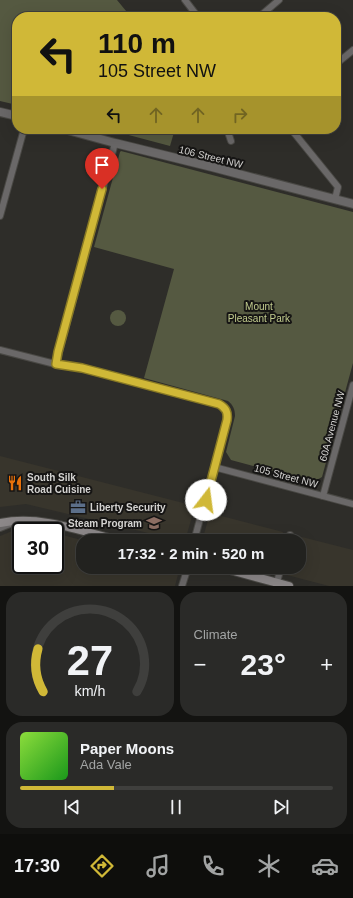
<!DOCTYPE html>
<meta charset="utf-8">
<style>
body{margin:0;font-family:Arial,sans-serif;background:#2a2a28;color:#f1f3f6;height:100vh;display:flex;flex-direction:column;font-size:15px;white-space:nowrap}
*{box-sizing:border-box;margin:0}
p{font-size:13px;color:#a2a4a4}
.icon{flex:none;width:22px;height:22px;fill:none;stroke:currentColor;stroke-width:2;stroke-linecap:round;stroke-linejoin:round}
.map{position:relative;height:586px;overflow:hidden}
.drawer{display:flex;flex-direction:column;gap:6px;padding:6px;background:#131311;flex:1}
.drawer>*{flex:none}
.guide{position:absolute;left:12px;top:12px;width:329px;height:122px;border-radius:16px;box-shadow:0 4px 16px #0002,0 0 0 1px #3f3f3d;background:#d0b837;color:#111;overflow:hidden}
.speed{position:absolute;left:12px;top:522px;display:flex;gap:8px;font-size:20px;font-weight:700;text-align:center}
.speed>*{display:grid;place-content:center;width:52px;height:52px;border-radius:50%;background:#22221f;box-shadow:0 4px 16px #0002,0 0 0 1px #3f3f3d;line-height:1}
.speed .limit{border:2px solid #111;border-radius:6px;background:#fff;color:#111}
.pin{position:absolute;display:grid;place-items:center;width:34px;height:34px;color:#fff;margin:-41px -17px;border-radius:50% 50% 50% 0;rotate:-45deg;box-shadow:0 0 4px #0007}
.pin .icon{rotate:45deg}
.me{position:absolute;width:44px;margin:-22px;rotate:15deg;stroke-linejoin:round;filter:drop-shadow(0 0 3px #0008)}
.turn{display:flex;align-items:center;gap:14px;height:84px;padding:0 20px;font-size:18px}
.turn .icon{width:52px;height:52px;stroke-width:2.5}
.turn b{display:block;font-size:28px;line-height:34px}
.lanes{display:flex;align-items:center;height:38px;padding:0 20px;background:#0003;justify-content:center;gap:20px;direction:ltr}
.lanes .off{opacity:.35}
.big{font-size:30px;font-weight:700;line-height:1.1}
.drawer .widget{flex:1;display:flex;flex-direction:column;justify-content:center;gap:6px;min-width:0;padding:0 14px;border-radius:16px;background:#2a2a28}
.drawer .dial{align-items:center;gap:0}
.dial svg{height:104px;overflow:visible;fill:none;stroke:#3f3f3d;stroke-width:7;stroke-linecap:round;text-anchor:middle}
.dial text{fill:#f1f3f6;stroke:none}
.song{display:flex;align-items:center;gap:12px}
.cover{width:48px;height:48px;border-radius:6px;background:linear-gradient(135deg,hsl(90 70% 55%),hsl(120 70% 35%))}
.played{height:4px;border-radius:2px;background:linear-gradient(90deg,#d0b837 30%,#3f3f3d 30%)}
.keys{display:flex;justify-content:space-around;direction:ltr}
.heat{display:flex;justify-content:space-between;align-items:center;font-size:22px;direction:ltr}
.drawer .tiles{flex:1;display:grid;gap:6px;grid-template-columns:1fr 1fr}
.widget:last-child{grid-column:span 2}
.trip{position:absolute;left:76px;top:534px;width:230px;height:40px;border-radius:16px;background:#22221f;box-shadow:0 4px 16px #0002,0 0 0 1px #3f3f3d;font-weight:700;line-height:40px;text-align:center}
.tabs{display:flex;height:64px;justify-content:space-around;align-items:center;background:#0e0e0c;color:#a2a4a4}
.tabs .icon{width:28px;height:28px}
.tabs .on{color:#d0b837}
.tabs b{font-size:18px;color:#f1f3f6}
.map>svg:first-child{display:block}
.built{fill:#38352c}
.green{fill:#555941}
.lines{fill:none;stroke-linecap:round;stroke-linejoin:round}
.minor-casing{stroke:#494844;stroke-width:8}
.tertiary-casing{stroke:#494844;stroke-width:10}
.secondary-casing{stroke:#494844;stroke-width:10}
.minor{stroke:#6a6868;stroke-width:6}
.tertiary{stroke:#6a6868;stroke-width:8}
.secondary{stroke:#8c8889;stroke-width:8}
.route-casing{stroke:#877824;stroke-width:10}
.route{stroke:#d0b837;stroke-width:7}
.labels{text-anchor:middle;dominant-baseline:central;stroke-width:4;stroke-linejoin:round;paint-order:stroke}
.street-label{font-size:10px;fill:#d4d3d1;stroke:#161514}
.park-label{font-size:10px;fill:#c2cc8e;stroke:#161514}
.poi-label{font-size:10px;font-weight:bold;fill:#d4d3d1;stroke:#161514;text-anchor:start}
</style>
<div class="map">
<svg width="353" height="586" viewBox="0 0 353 586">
<rect width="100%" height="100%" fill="#2e2d29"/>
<g class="built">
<polygon points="0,456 195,506 185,541 182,541 26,504 0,507"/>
<polygon points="210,513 283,532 281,541 202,541"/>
<polygon points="22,527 44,531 21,531 21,565 55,565 55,533 85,541 83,541 83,567 180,567 175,586 0,586 0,536"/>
<polygon points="298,536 353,550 353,586 329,586 287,575 289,567 299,567 299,541 296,541"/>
</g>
<g class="green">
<polygon points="0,0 117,0 131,17 17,17 17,105 0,101"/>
<polygon points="106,129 175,129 170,146"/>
<path d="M121,151L353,212V363L322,477L313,482L231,460L226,452L235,416C235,409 233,405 228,401L144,378L174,269L94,247L120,152Z"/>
<circle cx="118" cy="318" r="8"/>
</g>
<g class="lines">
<g class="minor-casing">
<g id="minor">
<polyline points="185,0 198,17"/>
<polyline points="259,17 279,0"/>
<polyline points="336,64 353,50"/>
<polyline points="229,129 228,132 231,141"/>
<polyline points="291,129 338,187 335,199"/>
<polyline points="0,216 24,129"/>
<path d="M0,350L59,365L82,368L219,404C226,408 228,412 227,420L194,541"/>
<polyline points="56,364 59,352 115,143"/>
<polyline points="214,467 353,504"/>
<polyline points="323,496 353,385"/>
<polyline points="0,528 10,524"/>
<polyline points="289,541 290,535"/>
<polyline points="182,586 188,567"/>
<polyline points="276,586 281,567"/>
</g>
</g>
<g class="tertiary-casing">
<g id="tertiary">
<polyline points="0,112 17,116"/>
<polyline points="64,129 115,143 212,167 353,204"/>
</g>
</g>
<g class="secondary-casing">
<g id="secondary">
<path d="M0,523C41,515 81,531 120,541"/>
<polyline points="219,567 289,586"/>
</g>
</g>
<use href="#minor" class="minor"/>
<use href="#tertiary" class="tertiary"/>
<use href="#secondary" class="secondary"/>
</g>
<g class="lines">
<g class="route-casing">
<path id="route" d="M102,189L58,352L56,364L82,368L219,404C226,408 228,412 227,420L206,500"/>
</g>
<use href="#route" class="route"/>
</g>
<defs>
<g id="restaurant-bare" transform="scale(1.2)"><path d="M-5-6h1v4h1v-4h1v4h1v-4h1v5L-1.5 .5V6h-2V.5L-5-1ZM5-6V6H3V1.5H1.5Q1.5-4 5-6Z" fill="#e8710a" stroke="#161514" stroke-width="2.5" paint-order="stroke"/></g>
<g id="office-bare" transform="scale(1.2)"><path d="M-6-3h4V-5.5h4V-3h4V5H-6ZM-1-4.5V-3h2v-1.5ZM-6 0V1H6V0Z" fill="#5c6f8a" stroke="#161514" stroke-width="2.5" paint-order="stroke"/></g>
<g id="school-bare" transform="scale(1.2)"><path d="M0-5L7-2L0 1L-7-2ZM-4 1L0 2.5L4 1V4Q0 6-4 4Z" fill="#8d6e63" stroke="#161514" stroke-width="2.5" paint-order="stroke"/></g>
</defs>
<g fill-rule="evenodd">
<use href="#restaurant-bare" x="15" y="483"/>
<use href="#office-bare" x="78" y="507"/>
<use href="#school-bare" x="154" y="523"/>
</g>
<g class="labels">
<g class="street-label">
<text transform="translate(211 157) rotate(14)">106 Street NW</text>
<text transform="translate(332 426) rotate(-75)">60A Avenue NW</text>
<text transform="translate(286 476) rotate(15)">105 Street NW</text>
</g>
<g class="park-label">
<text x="259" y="306">Mount<tspan x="259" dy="12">Pleasant Park</tspan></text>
</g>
<g class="poi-label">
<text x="27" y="477">South Silk<tspan x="27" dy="12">Road Cuisine</tspan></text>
<text x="90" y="507">Liberty Security</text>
<text x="142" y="523" text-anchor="end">Steam Program</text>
</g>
</g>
</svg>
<div class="speed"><div class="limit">30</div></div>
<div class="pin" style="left:102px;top:189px;background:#d93025"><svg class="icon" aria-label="arrive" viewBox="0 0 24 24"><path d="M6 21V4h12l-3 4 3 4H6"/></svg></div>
<svg class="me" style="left:206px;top:500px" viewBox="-20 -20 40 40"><circle r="19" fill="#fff"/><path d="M0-13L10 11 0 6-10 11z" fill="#d0b837"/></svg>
<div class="trip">17:32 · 2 min · 520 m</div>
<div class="guide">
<div class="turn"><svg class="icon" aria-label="left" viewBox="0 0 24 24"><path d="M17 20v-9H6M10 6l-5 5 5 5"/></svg><div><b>110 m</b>105 Street NW</div></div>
<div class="lanes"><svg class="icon" aria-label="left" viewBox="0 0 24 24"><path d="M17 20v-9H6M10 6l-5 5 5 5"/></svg><svg class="icon off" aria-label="ahead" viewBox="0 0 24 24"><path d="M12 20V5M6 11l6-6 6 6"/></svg><svg class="icon off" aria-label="ahead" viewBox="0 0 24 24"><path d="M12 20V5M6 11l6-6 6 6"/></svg><svg class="icon off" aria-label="right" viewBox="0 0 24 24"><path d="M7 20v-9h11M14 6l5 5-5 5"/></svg></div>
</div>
</div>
<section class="drawer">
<div class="tiles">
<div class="widget dial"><svg viewBox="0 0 100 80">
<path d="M14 69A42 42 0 1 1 86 69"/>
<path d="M14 69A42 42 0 0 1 10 36" stroke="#d0b837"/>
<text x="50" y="56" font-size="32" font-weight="700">27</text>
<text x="50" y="72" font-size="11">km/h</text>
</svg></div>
<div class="widget"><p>Climate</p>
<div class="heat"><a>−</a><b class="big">23°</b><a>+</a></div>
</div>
<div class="widget">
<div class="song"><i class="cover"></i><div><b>Paper Moons</b><p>Ada Vale</p></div></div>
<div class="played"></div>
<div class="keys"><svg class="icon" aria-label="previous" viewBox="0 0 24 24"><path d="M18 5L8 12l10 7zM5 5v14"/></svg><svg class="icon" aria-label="pause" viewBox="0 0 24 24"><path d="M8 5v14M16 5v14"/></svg><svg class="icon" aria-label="next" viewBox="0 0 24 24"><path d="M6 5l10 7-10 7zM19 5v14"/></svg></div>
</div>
</div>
</section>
<nav class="tabs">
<b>17:30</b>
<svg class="icon on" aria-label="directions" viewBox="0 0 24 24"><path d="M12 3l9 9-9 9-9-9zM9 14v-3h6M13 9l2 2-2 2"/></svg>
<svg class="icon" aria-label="music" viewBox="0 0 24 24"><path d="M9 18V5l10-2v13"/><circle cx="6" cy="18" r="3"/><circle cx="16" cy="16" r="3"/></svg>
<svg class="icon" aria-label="phone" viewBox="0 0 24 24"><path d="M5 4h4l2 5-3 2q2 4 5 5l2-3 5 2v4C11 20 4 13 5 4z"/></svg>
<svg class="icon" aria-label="climate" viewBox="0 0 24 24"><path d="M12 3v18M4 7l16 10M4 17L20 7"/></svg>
<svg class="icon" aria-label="car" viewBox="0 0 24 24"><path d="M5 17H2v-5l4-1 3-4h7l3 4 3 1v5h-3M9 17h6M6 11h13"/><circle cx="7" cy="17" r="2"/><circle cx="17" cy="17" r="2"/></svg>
</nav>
